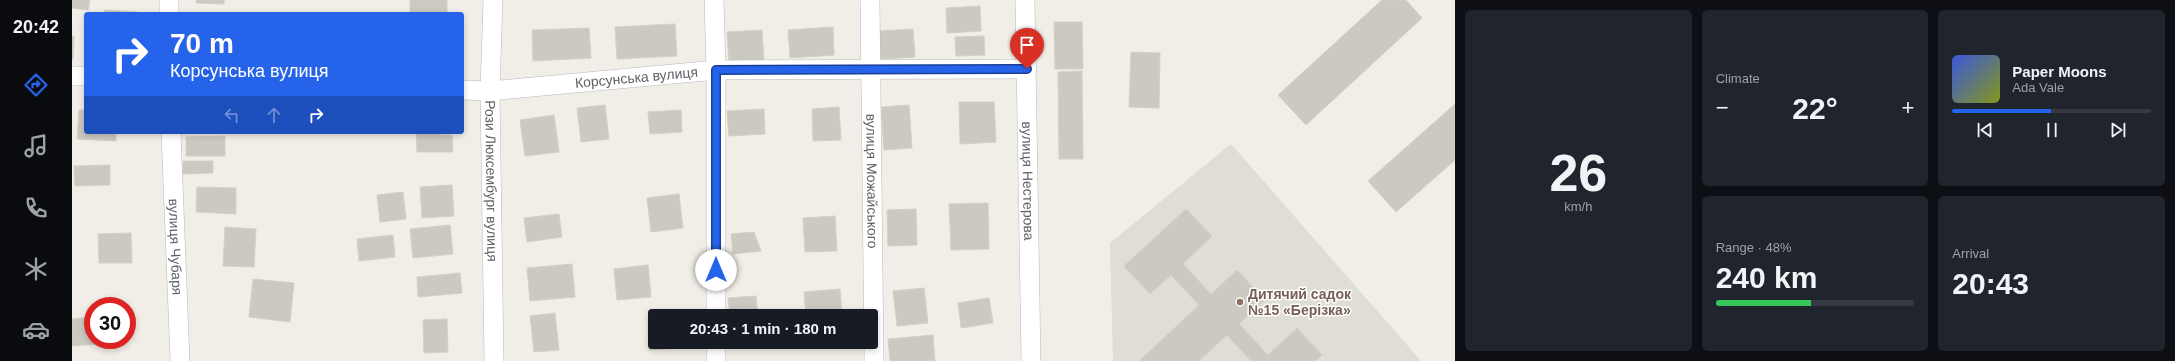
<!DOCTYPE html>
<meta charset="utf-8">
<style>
body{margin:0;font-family:Arial,sans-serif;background:#20242c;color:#f1f3f6;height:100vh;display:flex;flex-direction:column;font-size:15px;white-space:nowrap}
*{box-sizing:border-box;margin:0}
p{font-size:13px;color:#9ea1a6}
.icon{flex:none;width:22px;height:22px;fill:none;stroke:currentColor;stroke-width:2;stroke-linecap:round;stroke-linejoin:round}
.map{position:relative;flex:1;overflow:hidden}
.panel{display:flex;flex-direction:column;gap:10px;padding:10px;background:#0d0f14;width:720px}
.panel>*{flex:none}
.guide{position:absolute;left:12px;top:12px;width:380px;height:122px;border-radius:4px;box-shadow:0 2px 6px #0003;background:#2563eb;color:#fff;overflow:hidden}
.speed{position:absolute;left:12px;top:297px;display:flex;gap:8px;font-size:20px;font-weight:700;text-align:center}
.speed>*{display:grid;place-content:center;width:52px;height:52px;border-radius:50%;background:#171b24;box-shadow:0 2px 6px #0003;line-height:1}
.speed .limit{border:6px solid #d22;background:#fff;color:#111}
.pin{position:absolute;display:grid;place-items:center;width:34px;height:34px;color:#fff;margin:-41px -17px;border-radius:50% 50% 50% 0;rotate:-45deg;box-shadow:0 0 4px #0007}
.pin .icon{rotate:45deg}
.me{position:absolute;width:44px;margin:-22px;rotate:0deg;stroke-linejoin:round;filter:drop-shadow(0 0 3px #0008)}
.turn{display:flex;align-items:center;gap:14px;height:84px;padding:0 20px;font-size:18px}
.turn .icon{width:52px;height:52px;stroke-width:2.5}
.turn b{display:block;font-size:28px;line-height:34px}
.lanes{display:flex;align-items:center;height:38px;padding:0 20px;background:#0003;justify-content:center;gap:20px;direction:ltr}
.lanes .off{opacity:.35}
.big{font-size:30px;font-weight:700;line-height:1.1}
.panel .widget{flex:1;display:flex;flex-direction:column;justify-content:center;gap:6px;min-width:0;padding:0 14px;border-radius:6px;background:#20242c}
.panel .dial{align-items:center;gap:0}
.dial b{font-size:52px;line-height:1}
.song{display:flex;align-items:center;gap:12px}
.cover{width:48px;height:48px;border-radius:6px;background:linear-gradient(135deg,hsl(230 70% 55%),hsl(70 70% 35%))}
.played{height:4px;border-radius:2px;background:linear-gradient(90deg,#2563eb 50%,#363941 50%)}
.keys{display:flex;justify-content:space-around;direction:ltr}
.heat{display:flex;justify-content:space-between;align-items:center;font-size:22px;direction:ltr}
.charge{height:6px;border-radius:3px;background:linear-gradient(90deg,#34c759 48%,#363941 0)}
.panel .tiles{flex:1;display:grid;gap:10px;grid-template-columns:repeat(3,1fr)}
.widget:first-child{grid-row:span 2}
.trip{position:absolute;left:576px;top:309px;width:230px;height:40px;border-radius:4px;background:#171b24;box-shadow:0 2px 6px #0003;font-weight:700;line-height:40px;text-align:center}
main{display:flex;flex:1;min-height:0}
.dock{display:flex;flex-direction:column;width:72px;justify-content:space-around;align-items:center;background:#090b0e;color:#9ea1a6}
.dock .icon{width:28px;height:28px}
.dock .current{color:#2563eb}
.dock b{font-size:18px;color:#f1f3f6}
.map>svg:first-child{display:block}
.education{fill:#e0ddd4}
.building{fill:#ccc9c3;stroke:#d5d0c4}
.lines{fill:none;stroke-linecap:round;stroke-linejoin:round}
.minor-casing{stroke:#b7b9bd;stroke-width:20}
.minor{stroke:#fff;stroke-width:19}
.route-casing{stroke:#184099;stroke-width:10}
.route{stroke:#2563eb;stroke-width:7}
.education-dot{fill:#8d6e63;stroke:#fff;stroke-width:1.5}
.labels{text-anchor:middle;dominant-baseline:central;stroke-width:3;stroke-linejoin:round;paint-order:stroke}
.street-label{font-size:14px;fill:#5e6267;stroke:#fff}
.education-label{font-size:14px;font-weight:bold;fill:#785e54;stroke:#fff;text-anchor:start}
</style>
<main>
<nav class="dock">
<b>20:42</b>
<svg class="icon current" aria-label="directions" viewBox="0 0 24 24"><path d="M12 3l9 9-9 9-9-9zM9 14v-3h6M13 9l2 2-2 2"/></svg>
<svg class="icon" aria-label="music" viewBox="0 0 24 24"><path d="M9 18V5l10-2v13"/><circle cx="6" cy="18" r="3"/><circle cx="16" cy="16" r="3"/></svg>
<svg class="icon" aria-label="phone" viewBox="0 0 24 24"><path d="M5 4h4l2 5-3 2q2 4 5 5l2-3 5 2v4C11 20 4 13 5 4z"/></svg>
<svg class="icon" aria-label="climate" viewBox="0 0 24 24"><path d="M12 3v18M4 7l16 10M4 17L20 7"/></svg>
<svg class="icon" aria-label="car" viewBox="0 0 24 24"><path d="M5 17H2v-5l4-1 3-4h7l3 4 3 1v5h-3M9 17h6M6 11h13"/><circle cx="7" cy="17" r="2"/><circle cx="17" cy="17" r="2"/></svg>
</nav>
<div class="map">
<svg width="1383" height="361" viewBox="0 0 1383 361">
<rect width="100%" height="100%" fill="#f0eee6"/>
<polygon class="education" points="1159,144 1349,361 1041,361 1038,243"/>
<g class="building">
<polygon points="0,0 18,0 16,10 0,8"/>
<polygon points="124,0 152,0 152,4 124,3"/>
<rect x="338" y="0" width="37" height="14"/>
<polygon points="1310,0 1334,0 1350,18 1234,125 1206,95"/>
<polygon points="908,6 909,31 875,33 874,8"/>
<polygon points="32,10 66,12 66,14 32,14"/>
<polygon points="982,22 1010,22 1011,69 983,69"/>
<polygon points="603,24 605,56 545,59 543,27"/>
<polygon points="761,27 762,55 718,58 716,30"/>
<polygon points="517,28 519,58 461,61 460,30"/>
<polygon points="841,29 843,57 809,59 807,31"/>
<polygon points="690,30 692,60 657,62 655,32"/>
<polygon points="0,36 2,36 1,59 0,59"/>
<polygon points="912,36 913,55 884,56 883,37"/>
<polygon points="1059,52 1088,53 1087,108 1057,107"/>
<polygon points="1010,71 1011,159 987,159 986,72"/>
<polygon points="887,102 922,102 924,142 888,144"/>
<polygon points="1383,104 1383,160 1324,212 1296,181"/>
<polygon points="533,105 537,139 509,142 505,108"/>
<polygon points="837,105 840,148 812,150 809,107"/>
<polygon points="767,107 769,140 741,141 740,109"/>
<polygon points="692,109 693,134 657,136 655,111"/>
<polygon points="7,110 14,110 14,132 44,132 44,141 5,139"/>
<polygon points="609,110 610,132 578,134 576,112"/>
<polygon points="482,115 487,152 453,156 448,120"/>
<polygon points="344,132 369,132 369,135 380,135 381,152 345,152"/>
<polygon points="153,136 153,156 114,156 114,137"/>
<polygon points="111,161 141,161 141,173 111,174"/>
<polygon points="38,165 38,185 3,186 2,166"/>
<polygon points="380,185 382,216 350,218 348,187"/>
<polygon points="125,187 164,188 164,214 124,212"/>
<polygon points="331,192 334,219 308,222 305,195"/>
<polygon points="607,194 611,228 579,232 575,198"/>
<polygon points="916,203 917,249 879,250 877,204"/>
<polygon points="844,209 845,245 816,246 815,210"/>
<polygon points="1114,209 1140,236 1111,264 1139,294 1165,270 1193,300 1167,324 1196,355 1225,328 1250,355 1243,361 1179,361 1155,335 1127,361 1067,361 1127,305 1099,275 1078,294 1052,266"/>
<polygon points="487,214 490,237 455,242 452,218"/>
<polygon points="763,216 765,251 733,252 731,218"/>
<polygon points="378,225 381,254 341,258 338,229"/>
<polygon points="153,227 184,229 182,267 151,266"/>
<polygon points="682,232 689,251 661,254 659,234"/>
<polygon points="59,233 60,263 27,263 26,234"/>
<polygon points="321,235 323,257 287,261 285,239"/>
<polygon points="500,264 503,297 458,301 455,268"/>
<polygon points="576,265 579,297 545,300 542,269"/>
<polygon points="388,273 390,293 346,297 345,277"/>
<polygon points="181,279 222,283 218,322 177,317"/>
<polygon points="852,288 856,323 825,326 821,291"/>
<polygon points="768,289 770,316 734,316 732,292"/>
<polygon points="684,296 686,316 658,316 656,298"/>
<polygon points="917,298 921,323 889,328 886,303"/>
<polygon points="483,313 487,350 462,352 458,316"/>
<polygon points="21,317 21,340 26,340 26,344 0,346 0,319"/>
<polygon points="375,319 376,352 352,353 351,320"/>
<polygon points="576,323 583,323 583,342 610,342 610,348 577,350"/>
<polygon points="861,335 863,361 818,361 816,339"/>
</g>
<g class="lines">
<g class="minor-casing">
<g id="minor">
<path id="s1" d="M421,0L418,91L422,361"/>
<polyline points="642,0 644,70 644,316"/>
<path id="s2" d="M798,0L802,361"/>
<path id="s3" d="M953,0L959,361"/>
<polyline points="97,14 97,0"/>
<polyline points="0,76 14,76"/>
<path id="s4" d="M390,90L418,91L644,70L955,69"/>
<path id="s5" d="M99,132L108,361"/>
<polyline points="644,342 644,361"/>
</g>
</g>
<use href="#minor" class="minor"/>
</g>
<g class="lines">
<g class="route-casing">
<polyline id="route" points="644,270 644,70 955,69"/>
</g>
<use href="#route" class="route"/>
</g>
<circle class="education-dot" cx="1168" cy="302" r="4"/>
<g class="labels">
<g class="street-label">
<text stroke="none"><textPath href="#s4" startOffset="175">Корсунська вулиця</textPath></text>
<text stroke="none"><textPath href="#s1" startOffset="181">Рози Люксембург вулиця</textPath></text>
<text stroke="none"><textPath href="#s3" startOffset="181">вулиця Нестерова</textPath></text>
<text stroke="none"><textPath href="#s2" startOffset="181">вулиця Можайського</textPath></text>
<text stroke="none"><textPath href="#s5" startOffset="115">вулиця Чубаря</textPath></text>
</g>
<g class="education-label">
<text x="1176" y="294">Дитячий садок<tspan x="1176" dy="16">№15 «Берізка»</tspan></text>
</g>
</g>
</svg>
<div class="speed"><div class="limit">30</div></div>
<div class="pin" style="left:955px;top:69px;background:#d93025"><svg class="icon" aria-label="arrive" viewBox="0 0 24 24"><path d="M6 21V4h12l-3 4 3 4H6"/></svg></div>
<svg class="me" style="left:644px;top:270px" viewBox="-20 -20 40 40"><circle r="19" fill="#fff"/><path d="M0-13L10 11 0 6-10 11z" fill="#2563eb"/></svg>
<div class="trip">20:43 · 1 min · 180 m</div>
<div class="guide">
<div class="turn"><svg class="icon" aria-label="right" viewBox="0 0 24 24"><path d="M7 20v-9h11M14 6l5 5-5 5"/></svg><div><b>70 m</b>Корсунська вулиця</div></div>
<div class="lanes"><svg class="icon off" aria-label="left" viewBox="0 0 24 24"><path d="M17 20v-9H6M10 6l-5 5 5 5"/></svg><svg class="icon off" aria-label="ahead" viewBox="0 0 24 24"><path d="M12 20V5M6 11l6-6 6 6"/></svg><svg class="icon" aria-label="right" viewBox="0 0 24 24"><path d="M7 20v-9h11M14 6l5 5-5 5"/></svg></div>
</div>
</div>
<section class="panel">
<div class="tiles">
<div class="widget dial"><b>26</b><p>km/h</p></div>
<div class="widget"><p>Climate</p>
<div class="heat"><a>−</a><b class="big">22°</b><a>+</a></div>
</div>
<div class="widget">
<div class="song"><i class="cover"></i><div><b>Paper Moons</b><p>Ada Vale</p></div></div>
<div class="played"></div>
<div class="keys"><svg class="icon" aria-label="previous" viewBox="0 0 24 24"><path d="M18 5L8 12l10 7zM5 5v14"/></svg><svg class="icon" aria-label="pause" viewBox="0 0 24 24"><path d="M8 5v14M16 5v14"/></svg><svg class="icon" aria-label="next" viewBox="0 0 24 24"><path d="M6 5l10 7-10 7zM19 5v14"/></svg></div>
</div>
<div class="widget"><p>Range · 48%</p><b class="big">240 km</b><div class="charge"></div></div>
<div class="widget"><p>Arrival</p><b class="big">20:43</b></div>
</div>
</section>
</main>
